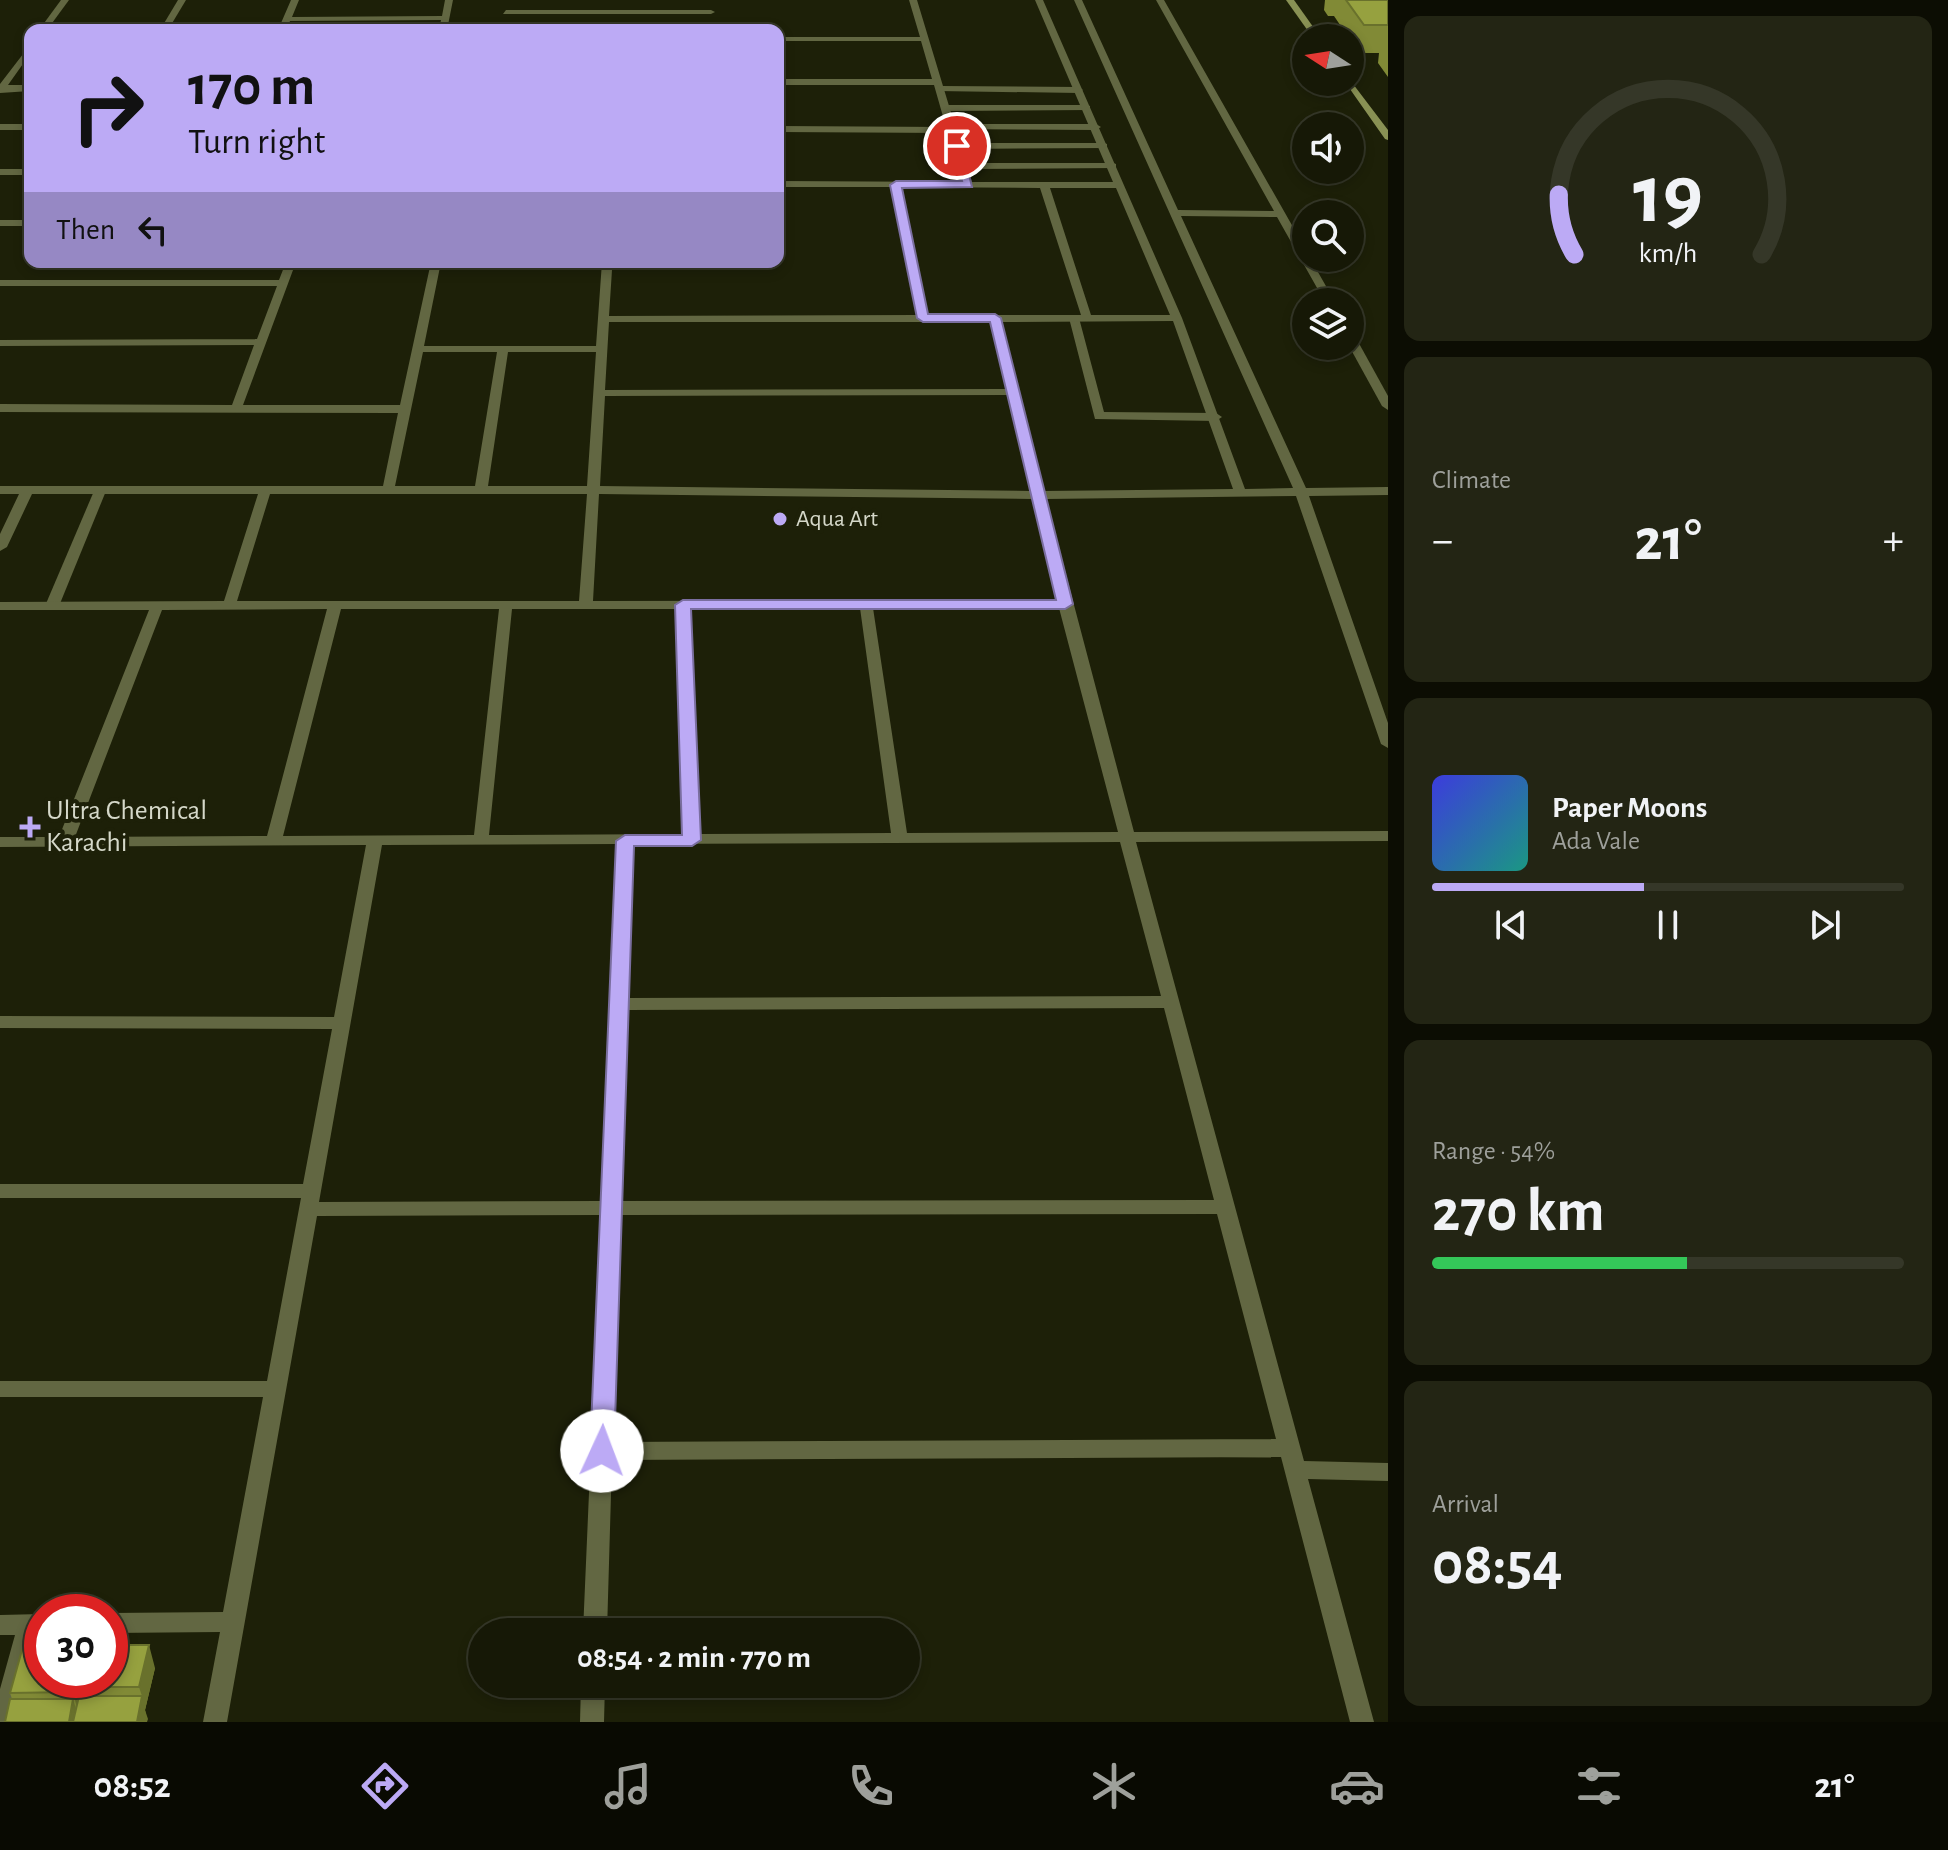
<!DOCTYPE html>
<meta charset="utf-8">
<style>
body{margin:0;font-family:"Alegreya Sans",sans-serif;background:#232514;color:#f1f3f6;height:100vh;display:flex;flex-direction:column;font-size:30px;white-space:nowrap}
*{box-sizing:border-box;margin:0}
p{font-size:26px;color:#9ea09b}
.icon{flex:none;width:44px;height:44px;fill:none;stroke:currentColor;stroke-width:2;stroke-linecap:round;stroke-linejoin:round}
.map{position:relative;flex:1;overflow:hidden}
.details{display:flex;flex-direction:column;gap:16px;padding:16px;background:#0c0d03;width:560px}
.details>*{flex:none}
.hud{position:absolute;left:24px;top:24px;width:760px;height:244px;border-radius:16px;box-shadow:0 4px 12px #0003,0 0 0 2px #353728;background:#bcaaf5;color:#111;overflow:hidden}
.needle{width:52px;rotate:282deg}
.tools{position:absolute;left:1292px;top:24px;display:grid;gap:16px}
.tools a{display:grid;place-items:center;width:72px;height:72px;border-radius:50%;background:#161806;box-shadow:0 4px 12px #0003,0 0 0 2px #353728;font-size:40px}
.speed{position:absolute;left:24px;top:1594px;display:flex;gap:16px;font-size:40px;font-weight:700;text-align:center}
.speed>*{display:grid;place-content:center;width:104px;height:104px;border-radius:50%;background:#161806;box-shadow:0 4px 12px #0003,0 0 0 2px #353728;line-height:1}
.speed .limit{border:12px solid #d22;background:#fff;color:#111}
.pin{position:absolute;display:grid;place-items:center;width:68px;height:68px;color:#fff;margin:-34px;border:4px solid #fff;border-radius:50%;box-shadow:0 2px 8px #0007}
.me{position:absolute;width:88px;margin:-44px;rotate:2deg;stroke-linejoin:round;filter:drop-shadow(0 0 6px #0008)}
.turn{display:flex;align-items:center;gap:28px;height:168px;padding:0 32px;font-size:36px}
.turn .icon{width:104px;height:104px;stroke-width:2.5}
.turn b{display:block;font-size:56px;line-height:68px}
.then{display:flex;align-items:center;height:76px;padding:0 32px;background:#0003;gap:16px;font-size:30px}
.big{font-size:60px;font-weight:600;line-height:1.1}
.details .tile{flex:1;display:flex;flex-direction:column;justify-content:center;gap:12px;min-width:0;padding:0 28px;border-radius:16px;background:#232514}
.details .dial{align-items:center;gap:0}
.dial svg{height:208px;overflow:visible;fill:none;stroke:#353728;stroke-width:7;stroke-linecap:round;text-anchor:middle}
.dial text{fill:#f1f3f6;stroke:none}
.song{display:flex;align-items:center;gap:24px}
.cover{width:96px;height:96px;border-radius:12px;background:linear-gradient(135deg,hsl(240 70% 55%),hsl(170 70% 35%))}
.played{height:8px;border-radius:4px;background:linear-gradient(90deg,#bcaaf5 45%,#353728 45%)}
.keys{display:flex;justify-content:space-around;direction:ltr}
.heat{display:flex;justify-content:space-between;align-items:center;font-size:44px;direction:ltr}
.charge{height:12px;border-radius:6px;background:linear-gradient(90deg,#34c759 54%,#353728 0)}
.trip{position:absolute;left:468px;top:1618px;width:452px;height:80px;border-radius:40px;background:#161806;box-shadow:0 4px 12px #0003,0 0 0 2px #353728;font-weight:600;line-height:80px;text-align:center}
.tabs{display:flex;height:128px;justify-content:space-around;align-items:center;background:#090a02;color:#9ea09b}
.tabs .icon{width:56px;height:56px}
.tabs .active{color:#bcaaf5}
.tabs b{font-size:36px;color:#f1f3f6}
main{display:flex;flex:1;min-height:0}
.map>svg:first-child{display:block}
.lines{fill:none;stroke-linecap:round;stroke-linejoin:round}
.lane{fill:#626742;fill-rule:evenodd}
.street{fill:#626742;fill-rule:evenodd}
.secondary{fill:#899154;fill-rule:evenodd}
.wall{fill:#818a36}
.shaded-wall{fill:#69712c}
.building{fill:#96a13f;stroke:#69712c;stroke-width:2}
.route{fill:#bcaaf5;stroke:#7a6e9f;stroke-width:2}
.poi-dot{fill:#bcaaf5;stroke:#1d2008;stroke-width:3}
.labels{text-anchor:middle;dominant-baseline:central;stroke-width:8;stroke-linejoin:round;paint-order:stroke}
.far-poi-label{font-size:24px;fill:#d5d8c9;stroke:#1d2008;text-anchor:start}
.poi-label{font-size:28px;fill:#d5d8c9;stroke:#1d2008;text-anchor:start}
</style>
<main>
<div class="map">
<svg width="1388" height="1722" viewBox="0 0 1388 1722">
<rect width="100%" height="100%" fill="#1d2008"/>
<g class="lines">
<g class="lane">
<polygon points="940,86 1079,87 1083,90 1079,93 937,91 937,87"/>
<polygon points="1087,105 1090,106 1090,110 945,111 941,108 945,105"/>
<polygon points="948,124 1096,124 1101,127 1096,130 951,129 948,128"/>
<polygon points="1104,143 1107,144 1107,148 957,149 952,146 957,143"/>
<polygon points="1113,163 1116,164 1116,168 963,169 958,166 963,163"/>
<polygon points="1070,316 1079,318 1104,412 1216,413 1222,417 1216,421 1095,419 1069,318"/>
<polygon points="100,487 106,491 59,606 57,609 47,609 45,606 94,491"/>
</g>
<g class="street">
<polygon points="61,0 69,0 47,30 39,30"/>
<polygon points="178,0 186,0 168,30 160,30"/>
<polygon points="291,0 299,0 292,17 442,16 445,0 453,0 447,30 439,30 441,20 290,21 286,30 278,30"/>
<path d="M909,0H917L972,182H1113L1035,0H1043L1182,318L1245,489L1293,488L1074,0H1082L1178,210L1274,211L1156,0H1164L1306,250V258H1310L1335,302H1325L1277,217L1181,216L1306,488L1388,487V495L1309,496L1388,723V748L1381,744L1296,496L1046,499L1134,832L1388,831V841L1136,842L1304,1461L1388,1463V1481L1308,1479L1374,1722H1350L1281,1457L612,1460L607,1632H583L601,1215L317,1216L227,1722H203L220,1632L110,1633V1613L223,1612L263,1397H0V1381H267L301,1198H0V1184H303L332,1029L0,1028V1016L334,1017L366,845L0,847V837H59L149,610H0V602L224,601L258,494H32L7,547L0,551V534L19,494H0V486H383L398,413L0,412V404L232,405L254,345L0,346V340L257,339L277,286H0V280H279L286,262H296L243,405H400L431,262H441L424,346H596L602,262H732L717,269L612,270L609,316L917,315L892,187H778V181L962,182L948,133L778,132V126L946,127L934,85H778V79H932L921,41H778V37H920ZM901,187L1040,188L1081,315H928ZM1050,188H1116L1170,315H1091ZM1173,321L1233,489L1044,491L1001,322ZM609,322H990L1006,389L605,390ZM423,352H497L475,486H395ZM508,352H596L587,486H488ZM1008,395L1031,491L600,486L605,396ZM270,494H587L579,601H237ZM599,494L1033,499L1057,600L593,601ZM860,608L891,833L700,834L690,609ZM873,608H1059L1118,832L907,833ZM327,609L267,836L75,837L162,610ZM341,609H499L474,835L283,836ZM512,609H676L684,834L489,835ZM1120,842L1161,996L628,998L633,844ZM617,844L602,1201L319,1202L382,845ZM1164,1008L1214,1200L621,1201L627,1010ZM1217,1214L1276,1439L613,1442L620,1215Z"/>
<polygon points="506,10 711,10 715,12 711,14 503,14"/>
<polygon points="503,27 712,27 716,29 500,30"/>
<polygon points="30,45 30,54 8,85 30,85 30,91 0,93 0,84"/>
<rect x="0" y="124" width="30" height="6"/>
<rect x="0" y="169" width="30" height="6"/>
<rect x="0" y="220" width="30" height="6"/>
<polygon points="1350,335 1356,338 1388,396 1388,410 1382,406 1349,346"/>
<polygon points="42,1614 42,1634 38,1634 15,1722 0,1722 0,1689 15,1635 0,1635 0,1615"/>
<polygon points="581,1684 605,1684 604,1722 580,1722"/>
</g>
<g class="secondary">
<polygon points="1286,0 1294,0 1321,38 1313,38"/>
<polygon points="1350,80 1388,130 1388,140 1385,139 1345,82 1350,82"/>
</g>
</g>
<g class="wall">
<polygon points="1325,0 1388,0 1388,77 1378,63 1379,53 1359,53 1334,16 1328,16 1324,10"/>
<polygon points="155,1668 145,1710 147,1722 5,1722 12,1699 10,1693"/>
</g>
<g class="shaded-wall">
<polygon points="149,1645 155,1668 145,1710 148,1719 147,1722 137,1722 142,1696 139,1687"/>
<polygon points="76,1680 88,1680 77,1687 82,1705 79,1716 73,1692"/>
<polygon points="73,1699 80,1722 69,1722"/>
</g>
<g class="building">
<polygon points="1346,0 1388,0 1388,25 1364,25"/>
<polygon points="110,1645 149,1645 139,1687 77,1687 79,1680 110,1680"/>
<polygon points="22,1650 42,1650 42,1680 76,1680 73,1692 10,1693"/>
<polygon points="79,1696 142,1696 137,1722 73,1722"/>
<polygon points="10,1699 73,1699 69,1722 5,1722"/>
</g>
<polygon class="route" points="957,143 962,146 972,187 902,188 928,314 995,314 1001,318 1073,604 1065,609 691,609 701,840 692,846 634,846 614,1451 611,1458 602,1461 594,1458 590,1451 616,841 625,835 682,835 675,605 683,600 1056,600 990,322 923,322 917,318 890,185 896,181 962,181 952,146"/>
<g class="poi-dot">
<circle cx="780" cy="519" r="8"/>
<path d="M26 815h8v8h8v8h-8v8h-8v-8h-8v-8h8z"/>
</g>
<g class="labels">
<g class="far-poi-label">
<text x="796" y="519">Aqua Art</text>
</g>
<g class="poi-label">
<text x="46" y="811">Ultra Chemical<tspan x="46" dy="32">Karachi</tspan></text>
</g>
</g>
</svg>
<div class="tools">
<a><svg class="needle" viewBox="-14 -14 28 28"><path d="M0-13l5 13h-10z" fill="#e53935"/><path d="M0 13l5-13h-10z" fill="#9ea09b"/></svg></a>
<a><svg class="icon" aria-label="sound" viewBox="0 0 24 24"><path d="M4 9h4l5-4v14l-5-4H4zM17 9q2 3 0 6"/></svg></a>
<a><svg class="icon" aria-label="search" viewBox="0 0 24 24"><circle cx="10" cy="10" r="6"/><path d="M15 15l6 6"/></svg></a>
<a><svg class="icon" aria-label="layers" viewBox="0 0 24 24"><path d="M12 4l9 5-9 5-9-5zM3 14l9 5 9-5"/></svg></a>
</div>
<div class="speed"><div class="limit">30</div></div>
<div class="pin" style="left:957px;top:146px;background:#d93025"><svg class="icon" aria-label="arrive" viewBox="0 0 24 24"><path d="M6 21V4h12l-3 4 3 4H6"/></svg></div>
<svg class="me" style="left:602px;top:1451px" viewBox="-20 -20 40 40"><circle r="19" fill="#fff"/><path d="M0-13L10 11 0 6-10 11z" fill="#bcaaf5"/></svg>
<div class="trip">08:54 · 2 min · 770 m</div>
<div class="hud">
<div class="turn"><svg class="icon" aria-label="right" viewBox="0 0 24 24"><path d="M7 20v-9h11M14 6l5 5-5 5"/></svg><div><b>170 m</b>Turn right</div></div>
<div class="then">Then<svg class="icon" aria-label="left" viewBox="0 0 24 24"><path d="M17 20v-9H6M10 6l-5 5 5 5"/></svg></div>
</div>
</div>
<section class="details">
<div class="tile dial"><svg viewBox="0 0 100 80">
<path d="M14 69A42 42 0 1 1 86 69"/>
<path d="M14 69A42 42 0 0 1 8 46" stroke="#bcaaf5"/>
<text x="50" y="56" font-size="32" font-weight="700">19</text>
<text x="50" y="72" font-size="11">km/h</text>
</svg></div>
<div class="tile"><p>Climate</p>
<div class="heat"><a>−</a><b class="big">21°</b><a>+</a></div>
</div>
<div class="tile">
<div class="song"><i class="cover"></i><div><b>Paper Moons</b><p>Ada Vale</p></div></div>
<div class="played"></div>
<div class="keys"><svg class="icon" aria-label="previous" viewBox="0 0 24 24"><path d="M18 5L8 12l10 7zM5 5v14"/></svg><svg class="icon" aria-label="pause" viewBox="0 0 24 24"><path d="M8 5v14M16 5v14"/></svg><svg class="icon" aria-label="next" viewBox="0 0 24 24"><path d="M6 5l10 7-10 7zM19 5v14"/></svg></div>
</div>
<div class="tile"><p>Range · 54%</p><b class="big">270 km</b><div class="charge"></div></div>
<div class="tile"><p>Arrival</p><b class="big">08:54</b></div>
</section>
</main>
<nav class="tabs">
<b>08:52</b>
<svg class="icon active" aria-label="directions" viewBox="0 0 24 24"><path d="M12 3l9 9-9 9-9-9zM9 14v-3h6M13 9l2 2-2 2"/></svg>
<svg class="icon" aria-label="music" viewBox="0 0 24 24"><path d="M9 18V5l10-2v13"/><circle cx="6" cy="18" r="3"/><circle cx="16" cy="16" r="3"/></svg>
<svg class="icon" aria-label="phone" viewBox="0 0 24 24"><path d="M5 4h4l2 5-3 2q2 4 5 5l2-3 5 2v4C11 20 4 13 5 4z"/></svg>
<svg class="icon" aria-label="climate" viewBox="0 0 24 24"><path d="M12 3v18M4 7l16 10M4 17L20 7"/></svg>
<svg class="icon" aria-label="car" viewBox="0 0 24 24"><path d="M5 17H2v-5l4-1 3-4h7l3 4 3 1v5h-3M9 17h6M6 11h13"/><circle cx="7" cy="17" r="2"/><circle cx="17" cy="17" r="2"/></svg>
<svg class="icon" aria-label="filters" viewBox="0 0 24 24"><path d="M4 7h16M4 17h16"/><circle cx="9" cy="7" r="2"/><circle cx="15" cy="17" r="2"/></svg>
<b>21°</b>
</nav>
